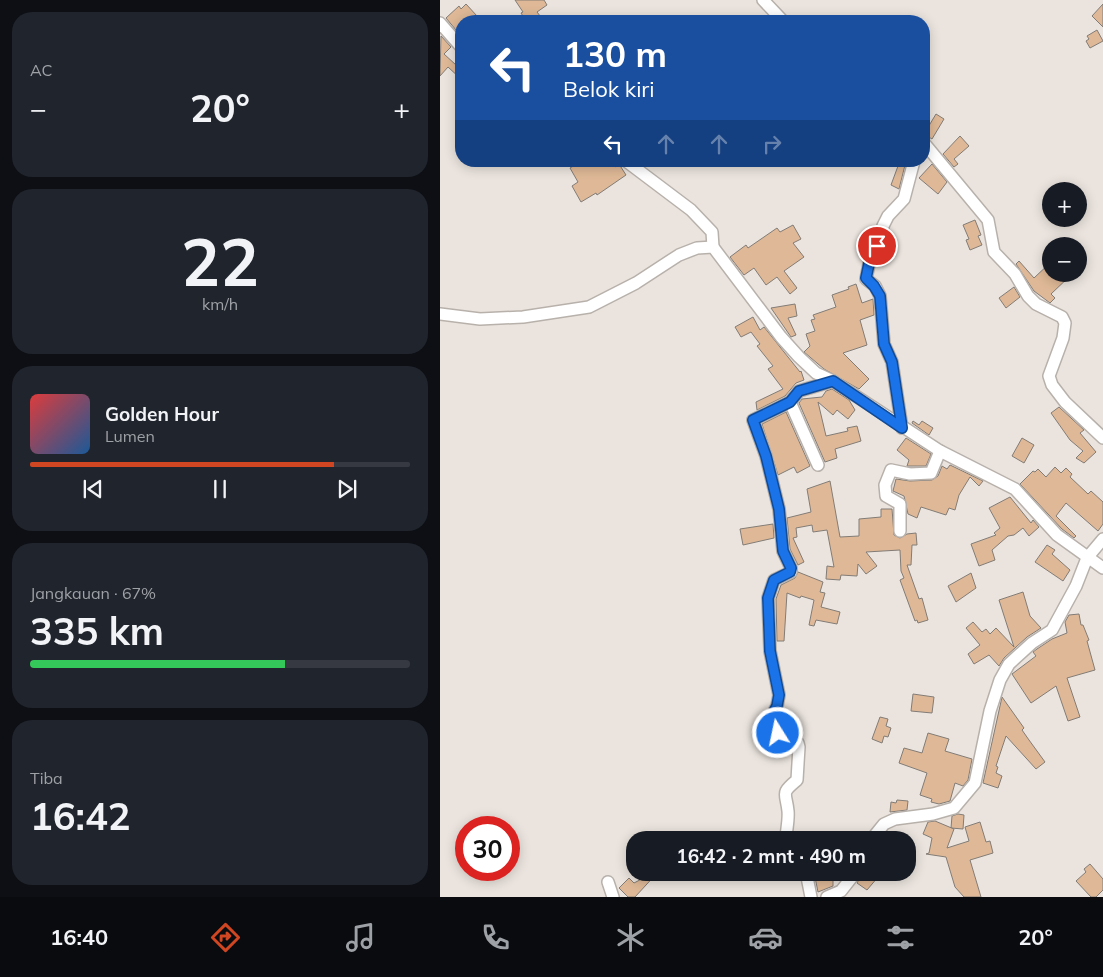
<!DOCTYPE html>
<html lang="id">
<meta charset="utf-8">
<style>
body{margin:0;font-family:Mulish,sans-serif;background:#20242c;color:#f1f3f6;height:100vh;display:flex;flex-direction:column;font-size:19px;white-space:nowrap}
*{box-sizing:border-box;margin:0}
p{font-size:16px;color:#9ea1a6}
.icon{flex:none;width:28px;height:28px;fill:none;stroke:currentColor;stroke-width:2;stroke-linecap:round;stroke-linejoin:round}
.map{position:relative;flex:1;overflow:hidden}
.drawer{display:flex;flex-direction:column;gap:12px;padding:12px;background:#0d0f14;width:440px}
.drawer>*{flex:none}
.guide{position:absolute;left:15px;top:15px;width:475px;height:152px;border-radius:20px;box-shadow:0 2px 12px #0003;background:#1a4fa0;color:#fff;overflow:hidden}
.buttons{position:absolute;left:602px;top:182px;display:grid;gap:10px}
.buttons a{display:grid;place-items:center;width:45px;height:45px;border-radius:50%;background:#171b24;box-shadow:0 2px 12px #0003;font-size:25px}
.speed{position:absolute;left:15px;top:816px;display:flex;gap:10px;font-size:25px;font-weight:700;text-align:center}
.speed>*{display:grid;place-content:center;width:65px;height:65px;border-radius:50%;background:#171b24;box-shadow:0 2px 12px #0003;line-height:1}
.speed .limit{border:8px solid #d22;background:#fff;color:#111}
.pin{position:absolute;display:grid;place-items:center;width:42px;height:42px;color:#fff;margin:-21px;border:2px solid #fff;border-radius:50%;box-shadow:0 1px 5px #0007}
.me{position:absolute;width:55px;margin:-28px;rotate:350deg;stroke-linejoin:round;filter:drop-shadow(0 0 4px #0008)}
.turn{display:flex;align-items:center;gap:18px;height:105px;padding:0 25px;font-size:22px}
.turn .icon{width:65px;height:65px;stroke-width:2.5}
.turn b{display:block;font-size:35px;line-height:42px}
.lanes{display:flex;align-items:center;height:48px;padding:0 25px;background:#0003;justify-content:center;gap:25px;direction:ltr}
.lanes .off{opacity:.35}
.big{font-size:38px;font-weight:700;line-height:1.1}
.drawer .widget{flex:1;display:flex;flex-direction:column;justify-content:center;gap:8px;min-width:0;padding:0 18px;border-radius:20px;background:#20242c}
.drawer .dial{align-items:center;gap:0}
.dial b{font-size:65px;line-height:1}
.song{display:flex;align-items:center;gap:15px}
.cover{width:60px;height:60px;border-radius:8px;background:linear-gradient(135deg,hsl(0 70% 55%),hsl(210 70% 35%))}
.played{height:5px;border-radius:2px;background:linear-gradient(90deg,#d04622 80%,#363941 80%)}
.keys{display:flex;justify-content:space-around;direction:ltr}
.heat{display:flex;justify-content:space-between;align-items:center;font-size:28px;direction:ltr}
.charge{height:8px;border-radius:4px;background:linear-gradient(90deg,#34c759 67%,#363941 0)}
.trip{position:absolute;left:186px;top:831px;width:290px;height:50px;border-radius:20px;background:#171b24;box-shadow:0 2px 12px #0003;font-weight:700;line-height:50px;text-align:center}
.menu{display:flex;height:80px;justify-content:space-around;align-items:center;background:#090b0e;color:#9ea1a6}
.menu .icon{width:35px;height:35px}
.menu .current{color:#d04622}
.menu b{font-size:22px;color:#f1f3f6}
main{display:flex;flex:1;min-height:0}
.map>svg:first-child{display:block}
.building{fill:#dfb997;stroke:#827c76}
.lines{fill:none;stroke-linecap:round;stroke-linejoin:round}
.minor-casing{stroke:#b8b1ab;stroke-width:14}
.minor{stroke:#fff;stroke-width:11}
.route-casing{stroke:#114b97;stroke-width:12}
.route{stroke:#1a73e8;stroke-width:9}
</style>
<main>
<section class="drawer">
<div class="widget"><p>AC</p>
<div class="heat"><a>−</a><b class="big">20°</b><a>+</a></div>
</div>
<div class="widget dial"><b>22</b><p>km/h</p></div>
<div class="widget">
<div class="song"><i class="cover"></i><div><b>Golden Hour</b><p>Lumen</p></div></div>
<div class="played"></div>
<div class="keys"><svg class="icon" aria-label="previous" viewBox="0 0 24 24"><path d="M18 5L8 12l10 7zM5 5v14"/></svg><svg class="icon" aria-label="pause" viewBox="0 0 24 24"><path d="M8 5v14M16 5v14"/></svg><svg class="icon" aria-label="next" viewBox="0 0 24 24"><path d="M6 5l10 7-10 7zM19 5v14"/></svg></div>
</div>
<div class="widget"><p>Jangkauan · 67%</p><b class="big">335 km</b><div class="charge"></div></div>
<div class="widget"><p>Tiba</p><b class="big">16:42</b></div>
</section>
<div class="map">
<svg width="663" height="897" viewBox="0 0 663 897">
<rect width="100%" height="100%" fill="#ebe4de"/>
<g class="building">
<polygon points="75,0 104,0 107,5 97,12 104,21 86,21 81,13 83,12"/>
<polygon points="26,4 37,16 31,21 21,21 21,36 6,18 19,6 21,9"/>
<polygon points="663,4 663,27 652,16"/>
<polygon points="657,30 663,41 650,48 646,41 649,39 647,36"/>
<polygon points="1,36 11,47 4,54 16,65 21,59 21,79 8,67 0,76"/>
<polygon points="496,114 504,119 492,139 484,134"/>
<polygon points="520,136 529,146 514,159 518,164 514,167 503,154"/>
<polygon points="142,161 172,161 175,167 179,164 186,175 157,195 156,193 141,202 132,186 138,182 130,168"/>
<polygon points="454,161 466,161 459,189 451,185 458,166"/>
<polygon points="492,164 507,182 498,194 479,178"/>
<polygon points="535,220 541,235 538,236 542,245 530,250 526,240 529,239 523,225"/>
<polygon points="353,225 361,239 353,243 364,257 344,271 357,288 350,294 337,277 326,285 314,268 304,275 290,257 306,245 308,248 337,228 340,232"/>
<polygon points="579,261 594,278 611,262 611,274 632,274 611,294 615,298 610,303 594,291 576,264"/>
<polygon points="416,284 422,303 433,299 434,315 420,320 427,345 403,353 429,379 419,389 384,369 364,352 370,346 366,334 375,331 371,320 375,319 373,315 396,307 392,295 409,289 408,287"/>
<polygon points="574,287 580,297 566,308 559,298"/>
<polygon points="355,304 357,316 348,318 356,335 351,337 331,308"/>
<polygon points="313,317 320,330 324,327 360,372 361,371 364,380 356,383 345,396 317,410 316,402 343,389 328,369 333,366 317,346 320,344 311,332 301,337 295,327"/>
<polygon points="392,389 409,400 415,410 408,419 397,410 393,415 378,402 386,436 408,431 407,428 417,426 421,441 395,449 397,458 385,462 359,403 362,399 382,397 386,391"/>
<polygon points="619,407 644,430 640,433 656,452 644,463 636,458 643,451 630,440 611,413"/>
<polygon points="346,412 370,466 357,473 354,467 338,475 322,424"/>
<polygon points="473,421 479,425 482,421 493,428 489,435 472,423"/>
<polygon points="466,438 491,454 486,466 467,466 469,460 457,450"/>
<polygon points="582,438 594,445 584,463 572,456"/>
<polygon points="510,465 543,481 539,486 530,477 519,495 515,510 509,508 506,515 481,507 477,518 468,514 464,496 453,491 456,479 470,481 492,480 498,476 502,466 507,469"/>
<polygon points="615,467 621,473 626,468 632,474 630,477 648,494 651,491 663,502 663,524 658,531 626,503 616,516 636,536 634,538 622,529 580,484 593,471 595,472 598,469 606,477"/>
<polygon points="390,481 400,537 419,536 419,519 441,517 441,509 452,509 454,535 460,538 467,534 476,533 477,545 472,545 471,565 467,565 479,599 482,598 488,620 478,623 477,620 475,621 460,580 464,578 461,571 460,550 426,552 437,566 426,574 418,564 417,576 401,575 400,580 386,579 387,566 394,567 387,530 373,532 372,525 356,528 357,537 353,538 364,562 358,565 350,549 347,518 371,512 367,489"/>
<polygon points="570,497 591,523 593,520 599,527 589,536 583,528 574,535 568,536 552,550 555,560 539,566 531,544 556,535 554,533 560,528 549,508"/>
<polygon points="333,524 334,538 303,545 300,529"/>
<polygon points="607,545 615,550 612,554 630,570 623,581 595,562"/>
<polygon points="358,572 383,582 380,592 385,593 381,607 400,612 397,624 376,620 374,626 369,625 374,600 361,596 360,598 347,593 344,641 337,641 336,599 341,585 355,578"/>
<polygon points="531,573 536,588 516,602 508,586"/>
<polygon points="583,592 590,616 601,628 587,637 564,658 559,666 549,655 534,664 528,654 540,645 526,628 533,622 542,632 546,629 550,634 556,628 574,647 559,600"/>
<polygon points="639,614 641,625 643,625 649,640 647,641 655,670 627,678 640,717 628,721 616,686 591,703 572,674 596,656 593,652 597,649 612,639 627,633 625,622 629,615"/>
<polygon points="473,694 494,697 492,713 471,711"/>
<polygon points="562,697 584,728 582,730 589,740 605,762 596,769 566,736 556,766 558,767 556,773 562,776 558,788 543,783"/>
<polygon points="440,717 448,719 446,726 451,728 448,737 444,736 442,743 432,739"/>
<polygon points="488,733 509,739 505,751 532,759 528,780 523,786 515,783 510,801 499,804 491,802 492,799 480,795 487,773 459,763 464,748 482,753"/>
<polygon points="457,800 468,801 467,810 450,812 451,802 456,803"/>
<polygon points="518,814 524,815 523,829 511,828 512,816"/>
<polygon points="495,821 514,829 507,848 529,841 525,827 540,822 546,842 550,841 553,853 530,860 541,897 524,897 515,887 506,857 486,854 489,853 492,838 483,834 488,822"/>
<polygon points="650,864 663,879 663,890 656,897 651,897 636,881 646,872 644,869"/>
<polygon points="215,872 218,872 195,897 188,897 179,888 189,878 194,883"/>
<polygon points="374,872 393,872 393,886 378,892"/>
<polygon points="423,872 433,872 438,877 427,890 417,883"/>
</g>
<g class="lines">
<g class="minor-casing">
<g id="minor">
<polyline points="323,0 343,21"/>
<polyline points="0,23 21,47"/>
<polyline points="484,143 548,220 554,252 575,274 588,296 596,304 622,317 625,323 623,338 609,376 612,385 625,402 663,438"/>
<polyline points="186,161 251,210 272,232 273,247"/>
<polyline points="0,314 40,319 83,317 149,307 196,283 239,255 257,248 273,247 341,337 359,357 376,373 393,381 500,451 575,489 617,535 663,568"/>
<polyline points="350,402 378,465"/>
<polyline points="462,428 452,362 444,344 440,296 435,286 426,279 431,254 442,239 443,226 448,216 464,199 474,161"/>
<polyline points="460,531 460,504 446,496 445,485 451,470 470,474 491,473 500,451"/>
<path d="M346,840C346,831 349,820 348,811C346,792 340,794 357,780L359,747L358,743L338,733L330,720L337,706L339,695L330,651L328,598L334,580L351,572V568L343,551L339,509L326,456L313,420L350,402L359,391L393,381"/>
<polyline points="431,840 444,824 455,819 493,814 514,808 535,783 550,711 560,680 569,664 592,643 612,630 636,586 647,558 663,539"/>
<polyline points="366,872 371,897"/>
<polyline points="168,882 173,897"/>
<polyline points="387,897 401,891 416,872"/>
</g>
</g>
<use href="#minor" class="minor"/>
</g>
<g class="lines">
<g class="route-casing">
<polyline id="route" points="338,733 330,720 337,706 339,695 330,651 328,598 334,580 350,572 351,568 343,551 339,509 326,456 313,420 350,402 359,391 393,381 462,428 452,362 444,344 440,296 434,286 426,278 431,254 437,246"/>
</g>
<use href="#route" class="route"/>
</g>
</svg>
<div class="buttons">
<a>+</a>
<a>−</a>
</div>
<div class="speed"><div class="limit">30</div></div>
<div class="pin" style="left:437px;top:246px;background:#d93025"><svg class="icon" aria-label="arrive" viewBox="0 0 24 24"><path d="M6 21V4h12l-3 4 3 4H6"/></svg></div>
<svg class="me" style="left:338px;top:733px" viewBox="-20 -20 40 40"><circle r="17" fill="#1a73e8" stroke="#fff" stroke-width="3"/><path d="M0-11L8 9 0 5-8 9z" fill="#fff"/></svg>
<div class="trip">16:42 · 2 mnt · 490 m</div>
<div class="guide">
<div class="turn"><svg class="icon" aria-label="left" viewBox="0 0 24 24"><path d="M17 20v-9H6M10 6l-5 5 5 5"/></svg><div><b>130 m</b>Belok kiri</div></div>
<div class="lanes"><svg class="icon" aria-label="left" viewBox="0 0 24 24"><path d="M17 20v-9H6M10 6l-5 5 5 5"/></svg><svg class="icon off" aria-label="ahead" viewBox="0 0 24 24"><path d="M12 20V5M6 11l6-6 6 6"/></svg><svg class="icon off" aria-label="ahead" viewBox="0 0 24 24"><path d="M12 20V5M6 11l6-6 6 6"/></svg><svg class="icon off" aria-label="right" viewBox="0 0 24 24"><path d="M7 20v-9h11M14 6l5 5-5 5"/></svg></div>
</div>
</div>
</main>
<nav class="menu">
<b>16:40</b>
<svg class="icon current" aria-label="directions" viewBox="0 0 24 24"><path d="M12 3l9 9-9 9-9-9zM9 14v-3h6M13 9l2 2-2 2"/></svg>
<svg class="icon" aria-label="music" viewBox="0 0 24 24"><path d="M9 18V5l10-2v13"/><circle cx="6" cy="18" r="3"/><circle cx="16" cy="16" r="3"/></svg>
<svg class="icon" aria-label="phone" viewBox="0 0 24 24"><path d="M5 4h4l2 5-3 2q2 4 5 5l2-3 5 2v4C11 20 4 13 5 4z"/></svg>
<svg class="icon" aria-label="climate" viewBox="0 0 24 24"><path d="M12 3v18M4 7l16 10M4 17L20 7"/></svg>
<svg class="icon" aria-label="car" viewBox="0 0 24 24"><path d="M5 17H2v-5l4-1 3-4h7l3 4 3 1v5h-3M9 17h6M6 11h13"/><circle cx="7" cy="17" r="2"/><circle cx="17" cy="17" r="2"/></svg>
<svg class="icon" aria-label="filters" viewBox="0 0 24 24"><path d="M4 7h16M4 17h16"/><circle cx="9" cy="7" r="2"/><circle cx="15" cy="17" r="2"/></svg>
<b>20°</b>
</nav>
